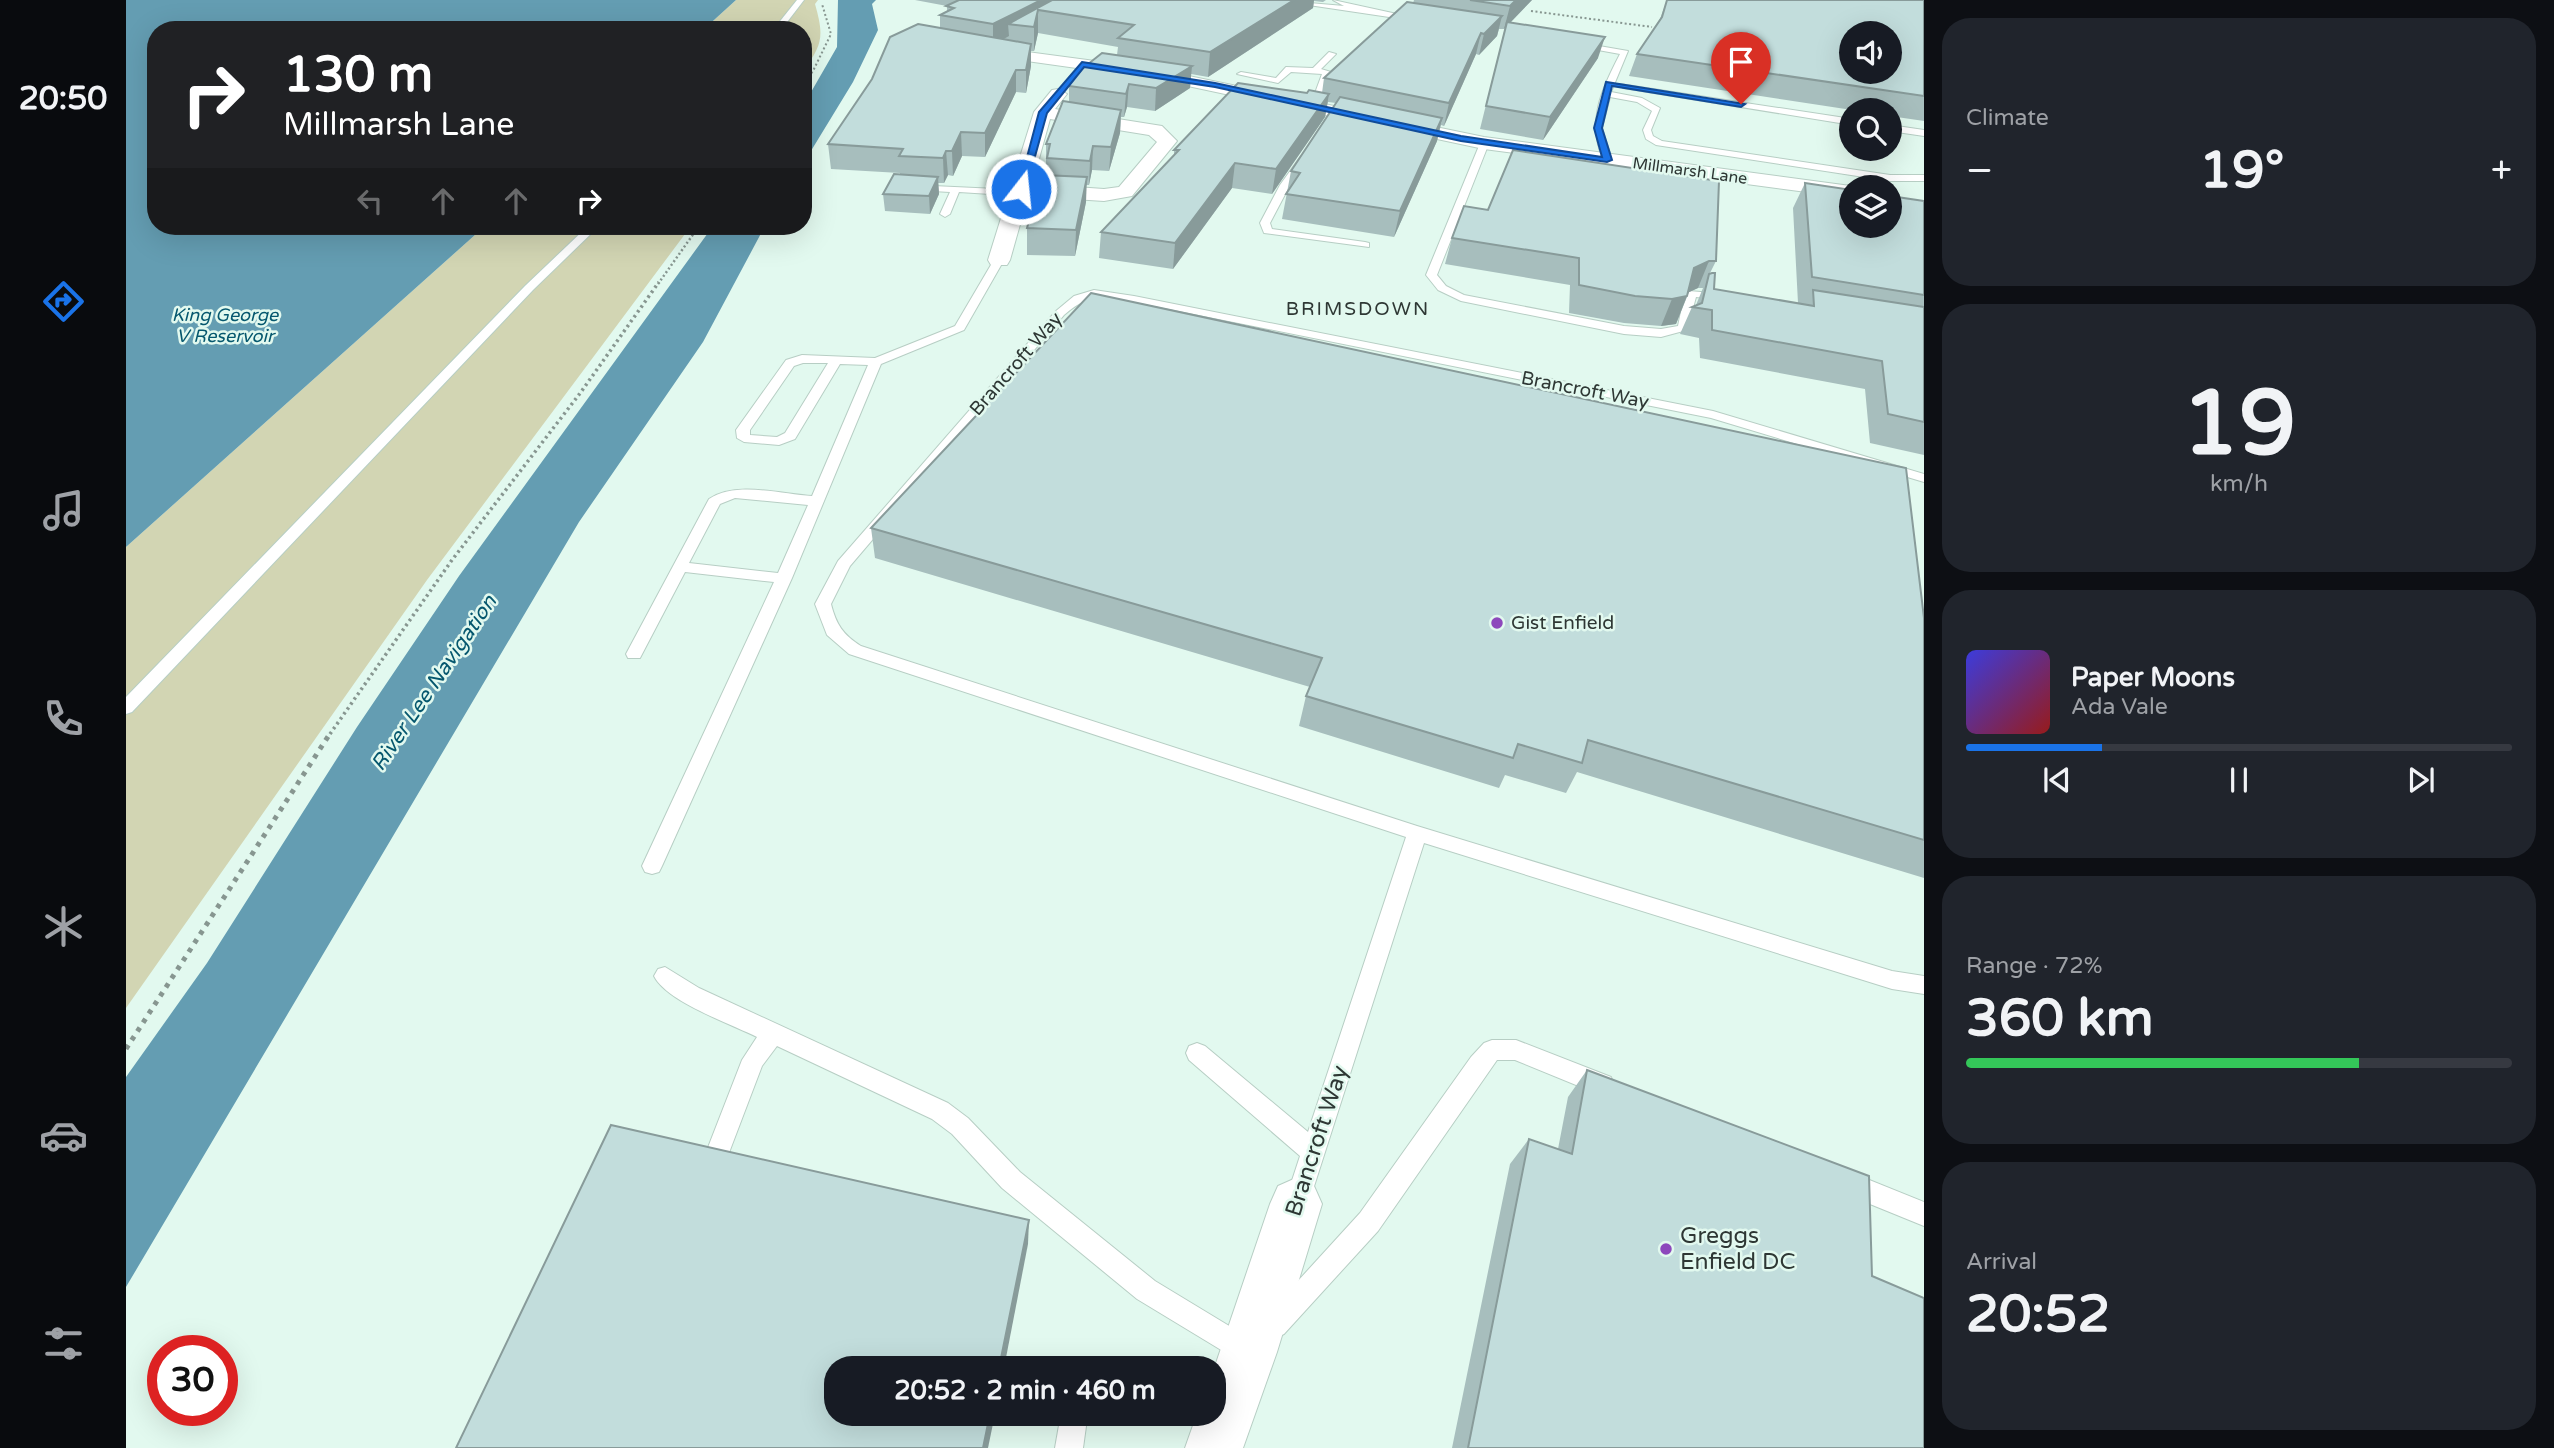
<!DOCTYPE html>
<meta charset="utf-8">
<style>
body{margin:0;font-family:"Varela Round",sans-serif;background:#20242c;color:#f1f3f6;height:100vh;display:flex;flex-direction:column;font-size:26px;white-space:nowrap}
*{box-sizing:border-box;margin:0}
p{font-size:23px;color:#9ea1a6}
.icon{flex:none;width:38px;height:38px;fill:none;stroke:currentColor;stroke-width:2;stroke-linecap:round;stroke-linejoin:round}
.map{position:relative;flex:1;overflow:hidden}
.panel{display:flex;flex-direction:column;gap:18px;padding:18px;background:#0d0f14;width:630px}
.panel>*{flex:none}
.hud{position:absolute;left:21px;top:21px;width:665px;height:214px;border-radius:28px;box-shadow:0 7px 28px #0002;background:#202124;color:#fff;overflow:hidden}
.fabs{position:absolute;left:1713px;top:21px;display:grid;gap:14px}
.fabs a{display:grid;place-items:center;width:63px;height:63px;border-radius:50%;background:#171b24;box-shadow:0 7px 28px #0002;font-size:35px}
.speed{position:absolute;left:21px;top:1335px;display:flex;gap:14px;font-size:35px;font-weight:700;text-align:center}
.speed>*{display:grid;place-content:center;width:91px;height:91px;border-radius:50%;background:#171b24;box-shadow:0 7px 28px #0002;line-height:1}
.speed .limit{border:10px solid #d22;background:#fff;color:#111}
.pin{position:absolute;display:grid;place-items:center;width:60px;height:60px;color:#fff;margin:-72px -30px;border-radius:50% 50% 50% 0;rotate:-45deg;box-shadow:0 0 7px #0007}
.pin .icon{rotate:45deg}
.me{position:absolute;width:77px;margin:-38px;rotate:16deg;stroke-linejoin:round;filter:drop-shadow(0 0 5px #0008)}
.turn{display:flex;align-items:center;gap:24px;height:147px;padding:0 21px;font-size:32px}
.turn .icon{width:91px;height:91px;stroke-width:2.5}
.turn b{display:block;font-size:49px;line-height:60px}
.lanes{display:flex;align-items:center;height:66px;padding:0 21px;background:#0003;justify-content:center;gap:35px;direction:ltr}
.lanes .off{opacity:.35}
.big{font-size:52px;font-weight:700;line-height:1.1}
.panel .tile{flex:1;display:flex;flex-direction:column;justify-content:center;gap:10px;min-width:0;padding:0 24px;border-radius:28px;background:#20242c}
.panel .dial{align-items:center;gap:0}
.dial b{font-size:91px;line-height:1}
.song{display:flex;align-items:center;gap:21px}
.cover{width:84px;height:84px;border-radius:10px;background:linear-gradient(135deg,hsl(240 70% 55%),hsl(0 70% 35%))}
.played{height:7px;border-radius:4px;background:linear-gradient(90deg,#1a73e8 25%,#363941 25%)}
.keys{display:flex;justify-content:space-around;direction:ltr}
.heat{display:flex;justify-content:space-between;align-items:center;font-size:38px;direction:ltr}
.charge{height:10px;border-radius:5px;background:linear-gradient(90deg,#34c759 72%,#363941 0)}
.trip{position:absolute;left:698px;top:1356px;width:402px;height:70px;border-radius:28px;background:#171b24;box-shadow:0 7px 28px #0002;font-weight:700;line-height:70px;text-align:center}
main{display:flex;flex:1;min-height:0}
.menu{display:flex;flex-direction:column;width:126px;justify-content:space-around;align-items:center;background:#090b0e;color:#9ea1a6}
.menu .icon{width:49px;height:49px}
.menu .current{color:#1a73e8}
.menu b{font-size:32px;color:#f1f3f6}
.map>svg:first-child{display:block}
.green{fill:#d2d5b3}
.water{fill:#649db2}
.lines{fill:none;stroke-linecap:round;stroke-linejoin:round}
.lane-casing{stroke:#b7cec4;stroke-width:2}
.street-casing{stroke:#b7cec4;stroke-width:2}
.path-far3{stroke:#879690;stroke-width:2;stroke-dasharray:2 2.5;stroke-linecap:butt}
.path-far2{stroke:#879690;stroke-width:2.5;stroke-dasharray:2 2.5;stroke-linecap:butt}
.path-far1{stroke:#879690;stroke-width:3.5;stroke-dasharray:2.5 3.5;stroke-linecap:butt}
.path{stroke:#879690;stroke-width:5;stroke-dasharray:4.5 6;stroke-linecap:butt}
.lane{fill:#fff;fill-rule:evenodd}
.street{fill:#fff;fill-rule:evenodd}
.wall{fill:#a7bebd}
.shaded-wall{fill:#889b9a}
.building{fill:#c2dddc;stroke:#889b9a;stroke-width:2;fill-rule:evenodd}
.route{fill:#1a73e8;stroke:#114b97;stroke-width:2}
.poi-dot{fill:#8d48bc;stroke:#e2f9ef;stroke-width:2.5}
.labels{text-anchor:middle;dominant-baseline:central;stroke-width:5;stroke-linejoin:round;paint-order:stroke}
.far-street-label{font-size:16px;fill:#2e3734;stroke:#e2f9ef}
.far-water-label{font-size:18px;font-style:italic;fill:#05576e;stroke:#e2f9ef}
.far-quarter-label{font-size:19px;letter-spacing:2px;fill:#2e3734;stroke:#e2f9ef}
.street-label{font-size:19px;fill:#2e3734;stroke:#e2f9ef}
.poi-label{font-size:19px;fill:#2e3734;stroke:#e2f9ef;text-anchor:start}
.water-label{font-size:21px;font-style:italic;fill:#05576e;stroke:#e2f9ef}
.near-street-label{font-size:23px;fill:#2e3734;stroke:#e2f9ef}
.near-poi-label{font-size:23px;fill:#2e3734;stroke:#e2f9ef;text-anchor:start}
</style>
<main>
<nav class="menu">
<b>20:50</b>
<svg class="icon current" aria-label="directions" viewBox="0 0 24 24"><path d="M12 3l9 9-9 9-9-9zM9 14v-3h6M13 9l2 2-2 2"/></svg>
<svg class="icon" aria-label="music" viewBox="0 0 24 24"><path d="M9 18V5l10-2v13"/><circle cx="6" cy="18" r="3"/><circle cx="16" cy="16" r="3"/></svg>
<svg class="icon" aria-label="phone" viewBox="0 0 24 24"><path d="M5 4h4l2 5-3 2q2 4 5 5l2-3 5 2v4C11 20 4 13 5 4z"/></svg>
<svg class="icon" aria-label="climate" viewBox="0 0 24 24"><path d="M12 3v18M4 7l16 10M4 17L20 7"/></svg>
<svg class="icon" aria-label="car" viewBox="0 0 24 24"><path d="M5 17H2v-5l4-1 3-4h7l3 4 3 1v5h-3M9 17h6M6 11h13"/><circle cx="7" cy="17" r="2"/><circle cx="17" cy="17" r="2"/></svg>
<svg class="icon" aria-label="filters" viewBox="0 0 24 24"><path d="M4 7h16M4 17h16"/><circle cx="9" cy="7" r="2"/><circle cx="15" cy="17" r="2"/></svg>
</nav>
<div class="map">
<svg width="1798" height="1448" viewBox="0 0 1798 1448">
<rect width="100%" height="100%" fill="#e2f9ef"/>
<g class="green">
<path d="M610,0H692L689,4C698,36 697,44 677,71V30H577Z"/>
<polygon points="359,226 565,226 301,580 0,1008 0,547"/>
</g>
<g class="water">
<polygon points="0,0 610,0 577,30 30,30 30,226 359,226 0,547"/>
<polygon points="712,0 750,0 746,4 752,30 727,82 677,164 677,106 711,47"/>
<polygon points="587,226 639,226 577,342 453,522 0,1287 0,1077 81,963 231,727 333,576"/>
</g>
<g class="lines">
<g class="lane-casing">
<g id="lane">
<polygon points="671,0 678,0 655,30 647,30"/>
<polygon points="1149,0 1218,6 1207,0 1294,19 1290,21"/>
<path d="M1450,42L1502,51L1485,92L1516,98L1534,108L1525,130L1527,136L1536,141L1764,175H1798V181H1764L1530,145L1520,139L1517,130L1526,111L1511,102L1484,97L1476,128L1486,160L1478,162C1460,122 1475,91 1494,54L1450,46Z"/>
<polygon points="1203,52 1210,54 1195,69 1205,72 1196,96 1178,107 1174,104 1189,93 1196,74 1165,72 1152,83 1111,74 1115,72 1150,78 1160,67 1187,68"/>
<polygon points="1494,84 1726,119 1726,125 1497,88"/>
<polygon points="1764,125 1798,130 1798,136 1764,131"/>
<polygon points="1355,141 1363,143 1311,275 1320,286 1338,295 1498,326 1535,329 1552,326 1558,297 1563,291 1598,294 1604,297 1598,300 1570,297 1561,330 1535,337 1498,334 1335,301 1312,290 1300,275"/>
<polygon points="1175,156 1183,158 1164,185 1144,223 1146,229 1239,242 1243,243 1243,247 1138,233 1134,223 1154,185"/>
<polygon points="786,185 894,190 899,193 894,196 833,192 824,214 819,217 814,214 824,192 789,190 786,189"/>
<polygon points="462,226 473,226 407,290 6,712 0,714 0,697 399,286"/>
<path d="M869,258L878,260L838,330L755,364L666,578L536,866L533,872L526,874L519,872L516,866L648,582L559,572L514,658H502L500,654L583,499C610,481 655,494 686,496L742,365L714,364L669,439L653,445L618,442L611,438L610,430L660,360L676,355L749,358L829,326ZM677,363H702L659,433L651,437L624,435V430L668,366ZM609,498L682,505L652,573L563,563L594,504Z"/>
<path d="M968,290L1008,296L1587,411L1798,474V482L1585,418L1008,302C976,297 964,292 938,315L724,566L705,604C710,624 717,635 735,646L1291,826L1766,971L1798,976V994L1766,989L1298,843L1183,1202L1180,1211L1171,1214L1162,1211L1159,1202L1174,1156L1063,1060L1060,1053L1063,1046L1071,1043L1079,1046L1182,1132L1280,837L723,654L701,635L689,604L712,561L930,311L948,296Z"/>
<path d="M539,967L573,988L822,1103L842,1118L894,1172L1029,1281L1128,1341L1132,1350L1128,1359L1119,1363L1110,1359L1011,1299L876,1188L826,1134L806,1119L651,1046L636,1066L601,1158L593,1162L585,1158L581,1150L616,1060L631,1037C605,1024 541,1002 528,976L532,969Z"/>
<polygon points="1366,1040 1390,1040 1485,1077 1488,1085 1485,1093 1477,1096 1389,1060 1371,1060 1252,1231 1158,1334 1149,1338 1140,1334 1136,1325 1140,1316 1234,1213 1345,1057 1358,1043"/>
<polygon points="1721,1171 1798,1202 1798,1226 1712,1191 1709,1183 1712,1175"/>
<polygon points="935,1414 959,1414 961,1419 957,1448 929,1448"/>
</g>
</g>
<g class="street-casing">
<g id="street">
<polygon points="856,46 1029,69 1358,137 1732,187 1726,187 1726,198 1358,149 1029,79 850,54 848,51 850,48"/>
<path d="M932,89L941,94L929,109L1036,126L1051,141L1006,196L978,201L902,196L884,260L881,265H865L862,260L908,112L926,90ZM924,119L1023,135L1031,142L993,187L978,189L906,184Z"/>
<polygon points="1170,1178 1188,1186 1196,1204 1151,1352 1117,1448 1059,1448 1071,1414 1088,1414 1088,1369 1144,1204 1152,1186"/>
</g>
</g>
<g class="path-far3">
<polyline points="1405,11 1526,27"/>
<polyline points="677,84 687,71 705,34 696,4"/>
</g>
<polyline class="path-far2" points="532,284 573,226"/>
<polyline class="path-far1" points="204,734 326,560 455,392 533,282"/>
<polyline class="path" points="0,1049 205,732"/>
<use href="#lane" class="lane"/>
<use href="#street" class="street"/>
</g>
<g class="wall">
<polygon points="789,0 1200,0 1197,2 1188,1 1187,8 1082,77 1065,74 1064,88 1029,111 1001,107 998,117 995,117 994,133 983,171 966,170 963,185 960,185 960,202 949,256 901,255 901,228 920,175 920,144 943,101 943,86 991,55 992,47 912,33 908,51 905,51 905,66 900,93 890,92 859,157 836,156 827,176 822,175 818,183 812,183 813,194 804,214 759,211 757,194 774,174 774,173 705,169 702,144 814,28 814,15 821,11 821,6"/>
<polygon points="1288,0 1406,0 1384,23 1472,58 1417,140 1354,129 1379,28 1378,29 1373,29 1371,36 1353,55 1350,54 1318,126 1315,125 1311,141 1268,237 1156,219 1165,171 1210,103 1202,102 1199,117 1146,194 1106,188 1047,269 973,258 975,232 1048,155 1048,150 1181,93 1196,93 1198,78 1287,3"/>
<polygon points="1541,0 1798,0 1798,121 1764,116 1764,110 1726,110 1503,76 1511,54 1534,19"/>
<polygon points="1679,183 1798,201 1798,455 1744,443 1739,389 1574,358 1573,338 1554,334 1566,307 1570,305 1577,288 1572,288 1563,292 1550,324 1535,326 1498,323 1443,313 1444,285 1319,264 1326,238 1590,261 1584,273 1588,289 1672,303 1667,208"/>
<polygon points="745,528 1798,618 1798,878 1451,772 1440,793 1379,775 1373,788 1173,726 1180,696 1184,687 749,558"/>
<polygon points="1461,1070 1746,1276 1798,1448 1326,1448 1384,1164 1403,1139 1432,1149 1442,1097"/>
</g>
<g class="shaded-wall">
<polygon points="915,0 951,0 912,10 912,33 908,51 908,27 882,24 883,36 867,45 867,24"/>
<polygon points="1168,0 1188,0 1187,8 1082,77 1084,52"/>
<polygon points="1390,0 1406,0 1378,29 1384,6"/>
<polygon points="1376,16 1371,36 1353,55 1358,34"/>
<polygon points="1355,33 1350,54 1318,126 1323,103"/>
<polygon points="1479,37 1472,58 1417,140 1424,117"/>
<polygon points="905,44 905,66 900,93 900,70"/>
<polygon points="1066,66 1064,88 1029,111 1030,88"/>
<polygon points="890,70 890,92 859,157 859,133"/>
<polygon points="1003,84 1001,107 998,117 1000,94"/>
<polygon points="1203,94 1199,117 1146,194 1150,169"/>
<polygon points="995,110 994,133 983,171 985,147"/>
<polygon points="1316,118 1311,141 1268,237 1274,211"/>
<polygon points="835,132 836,156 827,176 826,151"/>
<polygon points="967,146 966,170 963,185 964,161"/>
<polygon points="820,151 822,175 818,183 817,158"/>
<polygon points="1109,163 1106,188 1047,269 1049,243"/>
<polygon points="812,177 813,194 804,214 803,196"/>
<polygon points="961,177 960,202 949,256 950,230"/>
<polygon points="1583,261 1572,288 1557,295 1568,268"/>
<polygon points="1561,296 1550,324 1535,326 1546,299"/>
<polygon points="903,1220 902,1244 878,1368 873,1368"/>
<polygon points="864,1414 869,1414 862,1448 857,1448"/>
</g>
<g class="building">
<polygon points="833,0 915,0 867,24 814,15 828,8 820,6"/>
<polygon points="926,0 1168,0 1084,52 992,38 1008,25 912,10 908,27 882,24"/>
<polygon points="1344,0 1390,0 1384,6"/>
<path d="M1541,0H1798V96L1511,54L1536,17ZM1726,33H1764V72H1726Z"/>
<polygon points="1281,2 1376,16 1358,34 1355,33 1323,103 1198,78"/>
<polygon points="1381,22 1479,37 1424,117 1360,106"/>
<polygon points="792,24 905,44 900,70 890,70 859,133 835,132 826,151 820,151 817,158 773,156 777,149 702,144 746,79 764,37"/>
<polygon points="976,53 1066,66 1030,88 1003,84 1000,94 943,86 947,76"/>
<polygon points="1112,83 1181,93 1183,90 1203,94 1150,169 1109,163 1049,243 975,232 1053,150 1048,150"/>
<polygon points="1214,97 1316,118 1274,211 1160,194 1174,173 1165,171"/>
<polygon points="937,101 995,110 985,147 967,146 964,161 921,158 924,144 920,144"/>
<polygon points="1387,150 1593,181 1590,261 1583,261 1568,268 1561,296 1546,299 1509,296 1453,285 1453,258 1326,238 1338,206 1362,210"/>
<polygon points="768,174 812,177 803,196 757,194"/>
<polygon points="916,175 961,177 950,230 901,228"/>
<polygon points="1679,183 1726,190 1726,226 1764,226 1764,196 1798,201 1798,295 1686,277"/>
<polygon points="1586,273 1589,273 1588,289 1688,306 1687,290 1798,307 1798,422 1762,414 1756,361 1586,330 1586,310 1566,307 1576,303 1583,274"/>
<polygon points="965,293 1780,468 1798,618 1798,840 1462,740 1456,763 1392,744 1387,758 1180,696 1196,658 745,528"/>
<polygon points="1461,1070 1743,1176 1746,1276 1798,1298 1798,1448 1342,1448 1403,1139 1446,1154"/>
<polygon points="485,1125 903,1220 873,1368 710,1368 710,1414 864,1414 857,1448 330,1448"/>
</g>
<polygon class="route" points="956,62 1089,83 1335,136 1476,157 1468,128 1480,82 1619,104 1615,107 1486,86 1476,128 1486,160 1481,162 1335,141 1089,87 958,67 921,113 900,189 892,191 913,112"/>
<g class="poi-dot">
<circle cx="1371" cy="623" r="7"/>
<circle cx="1540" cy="1249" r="7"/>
</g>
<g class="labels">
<g class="far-street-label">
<text transform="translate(1564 171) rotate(8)">Millmarsh Lane</text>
</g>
<g class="far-water-label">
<text x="99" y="315">King George<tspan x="99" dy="21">V Reservoir</tspan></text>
</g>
<g class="far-quarter-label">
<text x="1232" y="309">BRIMSDOWN</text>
</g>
<g class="street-label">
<text transform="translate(890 364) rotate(-49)">Brancroft Way</text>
<text transform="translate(1459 390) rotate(11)">Brancroft Way</text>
</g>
<g class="poi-label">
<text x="1385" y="623">Gist Enfield</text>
</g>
<g class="water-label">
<text transform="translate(308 683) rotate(-56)">River Lee Navigation</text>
</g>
<g class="near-street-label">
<text transform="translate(1191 1141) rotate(-72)">Brancroft Way</text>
</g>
<g class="near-poi-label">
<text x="1554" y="1236">Greggs<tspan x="1554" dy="26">Enfield DC</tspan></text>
</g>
</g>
</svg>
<div class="fabs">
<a><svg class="icon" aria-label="sound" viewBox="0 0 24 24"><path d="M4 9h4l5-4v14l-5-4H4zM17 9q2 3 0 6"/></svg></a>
<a><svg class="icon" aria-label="search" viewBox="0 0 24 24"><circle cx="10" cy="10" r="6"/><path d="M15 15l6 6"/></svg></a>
<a><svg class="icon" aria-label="layers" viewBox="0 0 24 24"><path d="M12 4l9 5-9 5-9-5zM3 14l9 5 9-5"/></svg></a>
</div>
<div class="speed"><div class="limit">30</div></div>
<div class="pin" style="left:1615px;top:104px;background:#d93025"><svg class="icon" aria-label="arrive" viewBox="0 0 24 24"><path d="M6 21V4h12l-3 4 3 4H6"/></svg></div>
<svg class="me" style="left:895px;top:189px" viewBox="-20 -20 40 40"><circle r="17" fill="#1a73e8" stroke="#fff" stroke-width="3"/><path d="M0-11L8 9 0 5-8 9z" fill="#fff"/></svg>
<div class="trip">20:52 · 2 min · 460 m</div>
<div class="hud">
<div class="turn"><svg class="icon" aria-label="right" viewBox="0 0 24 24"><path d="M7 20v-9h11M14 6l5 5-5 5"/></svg><div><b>130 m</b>Millmarsh Lane</div></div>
<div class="lanes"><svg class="icon off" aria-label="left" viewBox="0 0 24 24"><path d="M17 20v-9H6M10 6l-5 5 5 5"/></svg><svg class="icon off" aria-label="ahead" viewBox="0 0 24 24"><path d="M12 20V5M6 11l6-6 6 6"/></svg><svg class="icon off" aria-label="ahead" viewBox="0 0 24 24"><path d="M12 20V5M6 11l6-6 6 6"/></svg><svg class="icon" aria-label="right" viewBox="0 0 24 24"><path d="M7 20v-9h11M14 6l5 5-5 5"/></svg></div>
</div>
</div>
<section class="panel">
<div class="tile"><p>Climate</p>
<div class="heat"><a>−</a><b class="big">19°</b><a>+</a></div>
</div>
<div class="tile dial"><b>19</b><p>km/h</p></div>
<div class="tile">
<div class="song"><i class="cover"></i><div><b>Paper Moons</b><p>Ada Vale</p></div></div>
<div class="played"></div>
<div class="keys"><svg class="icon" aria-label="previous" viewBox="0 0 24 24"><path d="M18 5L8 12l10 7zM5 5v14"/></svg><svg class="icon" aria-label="pause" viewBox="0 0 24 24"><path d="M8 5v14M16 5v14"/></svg><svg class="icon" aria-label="next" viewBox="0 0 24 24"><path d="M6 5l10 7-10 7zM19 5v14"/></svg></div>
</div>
<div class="tile"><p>Range · 72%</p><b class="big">360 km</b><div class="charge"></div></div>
<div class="tile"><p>Arrival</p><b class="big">20:52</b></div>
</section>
</main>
